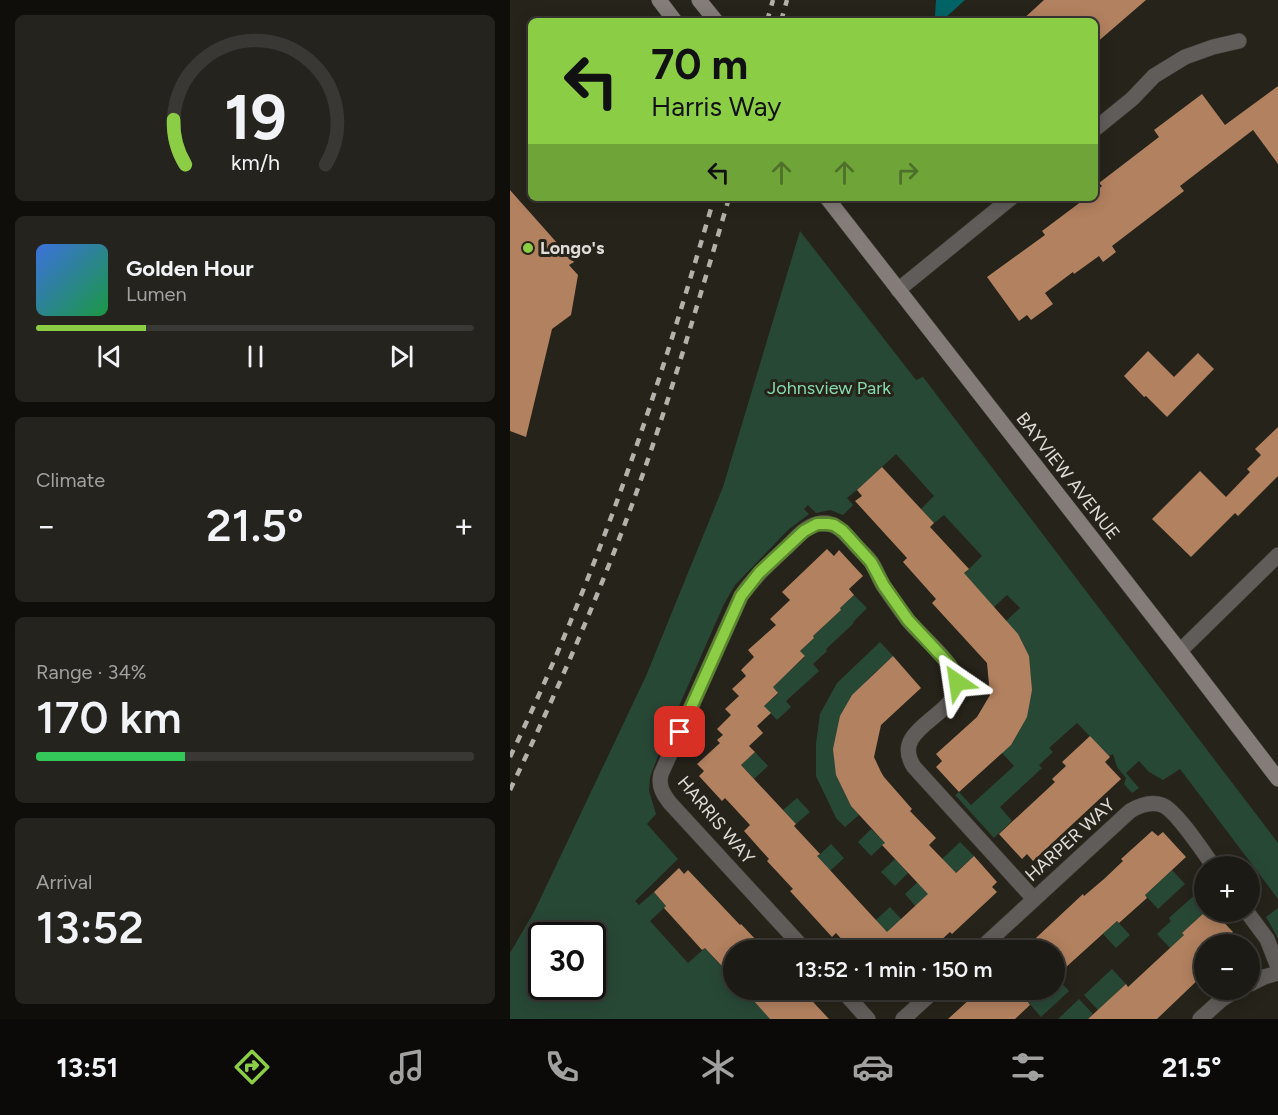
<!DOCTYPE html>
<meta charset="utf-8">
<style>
body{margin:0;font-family:Figtree,sans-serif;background:#25231d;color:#f1f3f6;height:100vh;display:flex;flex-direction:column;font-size:22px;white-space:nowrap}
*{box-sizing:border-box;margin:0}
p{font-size:20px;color:#a0a1a0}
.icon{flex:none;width:33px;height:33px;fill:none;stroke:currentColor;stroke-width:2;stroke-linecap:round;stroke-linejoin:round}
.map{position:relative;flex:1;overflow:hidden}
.side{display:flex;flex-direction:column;gap:15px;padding:15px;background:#0f0e0b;width:510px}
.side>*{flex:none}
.top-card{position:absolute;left:18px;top:18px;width:570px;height:183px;border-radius:9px;box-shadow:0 3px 15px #0003,0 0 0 2px #3a3834;background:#8bce46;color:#111;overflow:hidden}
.tools{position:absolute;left:684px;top:856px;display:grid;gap:12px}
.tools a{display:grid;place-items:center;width:66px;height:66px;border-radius:50%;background:#1c1a14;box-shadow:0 3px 15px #0003,0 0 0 2px #3a3834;font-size:30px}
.speed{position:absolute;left:18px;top:922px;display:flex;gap:12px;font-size:30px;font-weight:700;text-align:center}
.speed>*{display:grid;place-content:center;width:78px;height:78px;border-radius:50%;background:#1c1a14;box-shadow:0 3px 15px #0003,0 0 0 2px #3a3834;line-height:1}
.speed .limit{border:3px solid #111;border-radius:9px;background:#fff;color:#111}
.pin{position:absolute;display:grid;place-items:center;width:51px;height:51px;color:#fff;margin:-26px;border-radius:12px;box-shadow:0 3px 9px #0006}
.me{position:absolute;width:66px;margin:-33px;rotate:328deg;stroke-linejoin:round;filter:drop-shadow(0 0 4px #0008)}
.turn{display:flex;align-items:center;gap:21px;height:126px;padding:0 24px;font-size:27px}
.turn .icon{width:78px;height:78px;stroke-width:2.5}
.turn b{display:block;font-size:42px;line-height:51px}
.lanes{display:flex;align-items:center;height:57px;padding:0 24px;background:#0003;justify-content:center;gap:30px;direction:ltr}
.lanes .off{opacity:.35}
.big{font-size:45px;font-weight:600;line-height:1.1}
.side .tile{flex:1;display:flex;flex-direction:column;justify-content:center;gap:9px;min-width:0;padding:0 21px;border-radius:9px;background:#25231d}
.side .dial{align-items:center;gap:0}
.dial svg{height:156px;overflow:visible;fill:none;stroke:#3a3834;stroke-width:7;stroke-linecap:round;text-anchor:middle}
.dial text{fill:#f1f3f6;stroke:none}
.song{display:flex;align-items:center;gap:18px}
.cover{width:72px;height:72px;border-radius:9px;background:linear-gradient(135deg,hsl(220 70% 55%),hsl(140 70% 35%))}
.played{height:6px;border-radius:3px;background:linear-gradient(90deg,#8bce46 25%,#3a3834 25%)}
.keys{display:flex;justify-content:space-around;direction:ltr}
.heat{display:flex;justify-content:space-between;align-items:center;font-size:33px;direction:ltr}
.charge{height:9px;border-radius:4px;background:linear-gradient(90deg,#34c759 34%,#3a3834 0)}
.trip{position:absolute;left:213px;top:940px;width:342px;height:60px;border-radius:30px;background:#1c1a14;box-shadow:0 3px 15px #0003,0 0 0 2px #3a3834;font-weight:600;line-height:60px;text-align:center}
.tabs{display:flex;height:96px;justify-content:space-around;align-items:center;background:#0b0a08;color:#a0a1a0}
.tabs .icon{width:42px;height:42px}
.tabs .active{color:#8bce46}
.tabs b{font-size:27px;color:#f1f3f6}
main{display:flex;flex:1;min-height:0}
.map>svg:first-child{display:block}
.green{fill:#284836;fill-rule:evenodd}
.water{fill:#006365}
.building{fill:#b2815f}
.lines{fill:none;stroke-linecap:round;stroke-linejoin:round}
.street-casing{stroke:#403d35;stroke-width:16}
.secondary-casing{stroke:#403d35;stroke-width:16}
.street{stroke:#605c59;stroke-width:15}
.secondary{stroke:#837c78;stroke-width:15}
.rail{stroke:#b4b1ab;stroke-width:4.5;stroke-dasharray:8 8;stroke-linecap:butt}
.route-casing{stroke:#5a862e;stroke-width:15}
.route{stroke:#8bce46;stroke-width:10}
.poi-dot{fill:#8bce46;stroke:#26231a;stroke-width:2}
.labels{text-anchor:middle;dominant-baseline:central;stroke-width:6;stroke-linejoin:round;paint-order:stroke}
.poi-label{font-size:18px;font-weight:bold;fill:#e0ddd8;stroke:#26231a;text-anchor:start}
.park-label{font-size:18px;fill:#86dcad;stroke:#26231a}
.street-label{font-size:18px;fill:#e0ddd8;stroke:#26231a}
</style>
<main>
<section class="side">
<div class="tile dial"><svg viewBox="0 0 100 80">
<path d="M14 69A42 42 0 1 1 86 69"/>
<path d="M14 69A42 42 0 0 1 8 46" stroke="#8bce46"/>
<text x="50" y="56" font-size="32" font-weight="700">19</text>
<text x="50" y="72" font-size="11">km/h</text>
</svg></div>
<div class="tile">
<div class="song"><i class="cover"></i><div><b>Golden Hour</b><p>Lumen</p></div></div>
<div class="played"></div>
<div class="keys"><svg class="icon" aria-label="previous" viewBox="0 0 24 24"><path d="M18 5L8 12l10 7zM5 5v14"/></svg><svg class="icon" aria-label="pause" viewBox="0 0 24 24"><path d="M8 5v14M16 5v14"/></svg><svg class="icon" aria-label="next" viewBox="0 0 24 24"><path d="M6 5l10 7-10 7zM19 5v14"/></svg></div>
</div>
<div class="tile"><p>Climate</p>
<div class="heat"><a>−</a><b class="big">21.5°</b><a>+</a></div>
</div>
<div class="tile"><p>Range · 34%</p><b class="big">170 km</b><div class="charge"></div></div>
<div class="tile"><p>Arrival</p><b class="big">13:52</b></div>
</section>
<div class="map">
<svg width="768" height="1019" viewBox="0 0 768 1019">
<rect width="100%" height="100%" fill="#26231a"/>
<g class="green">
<path d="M290,231L406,380L413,377L768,843V899L670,769L653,780L639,772L629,761L616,773L629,788L622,793L614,784L616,778L607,767L603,754L599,756L567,723L539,748L543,752L529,765L532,768L490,807L502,821L484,838L445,795L449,792L461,805L504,766L492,753L496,621L510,608L497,595L484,607L454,574L472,556L434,515L424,523L411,509L424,496L386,454L347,490L337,498L343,505L333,515L320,510L306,513L298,505L294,509L299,514L278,530L225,585L214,604L155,738L140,777L139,791L146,814L137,824L168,859L125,901L129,905L144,892L156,906L140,921L178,963L195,948L223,979L224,990H234L261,1019H0V953L24,912L136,676L213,487ZM32,936H82V987H32Z"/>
<polygon points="344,595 357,608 343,622 344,623 316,649 317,651 303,664 309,671 276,701 281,707 267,720 254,706 268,694 262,687 295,657 290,651 304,638 303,636 331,610 330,608"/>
<polygon points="370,642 383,656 355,682 326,775 341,806 349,815 335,827 326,818 306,776 306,744 310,714 327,683"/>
<polygon points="245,752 258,766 244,779 231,765"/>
<polygon points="287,798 300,812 286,824 273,810"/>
<polygon points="361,829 375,843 361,856 348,842"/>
<polygon points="450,842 464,856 407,908 395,894"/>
<polygon points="321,844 334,858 320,871 307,857"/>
<polygon points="385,859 398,873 385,886 371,872"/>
<polygon points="662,870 675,884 648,909 635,895"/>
<polygon points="687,893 694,901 695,912 672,933 674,935 660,948 647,934 661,921 659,918"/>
<polygon points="380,907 393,921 361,951 332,951"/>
<polygon points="768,908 768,938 756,917"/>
<polygon points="607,921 620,935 606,948 593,934"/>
<polygon points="602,969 616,984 588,1010 574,995"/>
<polygon points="546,977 559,991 531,1017 518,1002 532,990 544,990 545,978"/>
<polygon points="569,999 583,1014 578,1019 548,1019"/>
</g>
<polygon class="water" points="426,0 455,0 433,20 428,21 425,16"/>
<g class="building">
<polygon points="534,0 636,0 585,44 585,21 511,21"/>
<polygon points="768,86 768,164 743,130 670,186 674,191 602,246 606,252 593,262 589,256 564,274 563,272 535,293 543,304 521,320 517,315 509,321 477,277 535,235 532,231 576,198 585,198 585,192 592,186 589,183 649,137 644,130 692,94 715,125"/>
<polygon points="0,190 64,262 59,265 68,275 61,315 42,329 16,437 0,431"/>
<polygon points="638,351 664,377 688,353 704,369 657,417 636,396 634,397 614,376"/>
<polygon points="768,427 768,476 728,516 725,513 681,557 642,519 690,471 716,497 740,472 737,469 751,455 745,449"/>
<polygon points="372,467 424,523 420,527 459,569 454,573 508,634 519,656 522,690 517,717 501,745 449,792 426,767 432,761 426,754 467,717 480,695 477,663 422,603 426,599 393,562 397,558 345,501 352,496 347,490"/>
<polygon points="317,549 324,556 329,550 353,576 339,589 344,595 330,608 331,610 303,636 304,638 290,651 295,656 263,687 268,693 254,706 261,713 247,726 253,733 239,746 245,752 231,765 286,824 284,826 310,854 307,856 377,932 418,894 372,845 375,843 341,806 326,775 323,749 330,716 342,695 383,656 411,688 371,725 364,757 371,772 374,777 402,809 400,811 426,838 419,845 446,873 464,856 487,882 482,887 487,892 442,934 440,932 419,951 342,951 326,933 322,937 280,891 283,889 257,861 259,859 234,831 240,825 215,798 212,801 189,776 194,771 187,764 210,743 207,740 213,735 207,729 221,715 215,709 229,696 222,689 236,676 231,670 244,657 238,650 266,625 260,619 280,600 272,592"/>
<polygon points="580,736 600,757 595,762 611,779 523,861 517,854 512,859 489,834 545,782 542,779 556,766 552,762"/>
<polygon points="642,831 648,836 653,832 676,857 635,895 637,898 609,923 607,921 544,978 544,951 512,951 573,894 574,896 594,879 613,861 611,859"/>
<polygon points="169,868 174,874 178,870 230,925 231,924 248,942 237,951 224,951 224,979 195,948 192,950 154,908 156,906 144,892"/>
<polygon points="695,912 704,912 723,932 710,945 694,945 694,974 647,1019 578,1019 616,984 618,987 674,935 672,933"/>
<polygon points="234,990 292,990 319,1019 260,1019"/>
<polygon points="472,990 532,990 518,1002 520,1005 505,1019 438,1019 461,998 463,999"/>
</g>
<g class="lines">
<g class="street-casing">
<g id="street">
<polyline points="585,129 622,99 644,76 675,57 703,47 729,41"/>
<polyline points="388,290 501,198"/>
<polyline points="670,651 768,555"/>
<polyline points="737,912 757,939 768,967"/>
<path d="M296,951L160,803C153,794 148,786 151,774L231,596C244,577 261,562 278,546C286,538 295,527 307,524C326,519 337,536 348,548C353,553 359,558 363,565C367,571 369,579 373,585C381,597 389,608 397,619C409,635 446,663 447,683C449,716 378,728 404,767L524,899"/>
<path d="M468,951L620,811C630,805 641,801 652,805C666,810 694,853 704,867"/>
<polyline points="740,984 754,977 768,973"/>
<polyline points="332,990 358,1019"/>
<polyline points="393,1019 425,990"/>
<polyline points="690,1019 711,1000 727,990"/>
</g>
</g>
<g class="secondary-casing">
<g id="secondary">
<polyline points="149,0 165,21"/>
<polyline points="189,0 206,21"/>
<polyline points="317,198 670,651 768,779"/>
</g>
</g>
<use href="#street" class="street"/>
<use href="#secondary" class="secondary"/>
<g class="rail">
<polyline points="257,21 263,0"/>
<polyline points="271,21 277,0"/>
<path d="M0,757C87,577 149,389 204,198"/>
<path d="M0,790C45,696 87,600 123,502C159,402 189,300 219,198"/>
</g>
</g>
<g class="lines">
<g class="route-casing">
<polyline id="route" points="170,732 231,596 249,573 294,531 307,524 318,524 324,525 333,531 361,562 374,586 398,620 438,663 444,672 447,682"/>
</g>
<use href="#route" class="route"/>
</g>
<circle class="poi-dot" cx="18" cy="248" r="6"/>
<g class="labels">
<g class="poi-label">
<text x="30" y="248">Longo's</text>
</g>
<g class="park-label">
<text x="319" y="388">Johnsview Park</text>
</g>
<g class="street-label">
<text transform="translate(558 476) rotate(52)">BAYVIEW AVENUE</text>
<text transform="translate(206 820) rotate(50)">HARRIS WAY</text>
<text transform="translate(560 840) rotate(-42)">HARPER WAY</text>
</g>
</g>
</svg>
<div class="tools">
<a>+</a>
<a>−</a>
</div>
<div class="speed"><div class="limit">30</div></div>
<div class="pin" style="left:170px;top:732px;background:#d93025"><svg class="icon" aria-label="arrive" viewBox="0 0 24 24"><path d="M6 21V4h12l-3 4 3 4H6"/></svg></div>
<svg class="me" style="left:447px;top:682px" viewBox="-20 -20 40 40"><path d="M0-17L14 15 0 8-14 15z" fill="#8bce46" stroke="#fff" stroke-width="4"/></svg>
<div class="trip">13:52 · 1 min · 150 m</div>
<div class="top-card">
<div class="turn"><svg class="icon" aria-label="left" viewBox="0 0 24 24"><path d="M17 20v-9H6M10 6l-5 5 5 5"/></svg><div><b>70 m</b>Harris Way</div></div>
<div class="lanes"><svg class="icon" aria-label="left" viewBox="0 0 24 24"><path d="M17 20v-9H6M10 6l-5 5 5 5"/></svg><svg class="icon off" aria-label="ahead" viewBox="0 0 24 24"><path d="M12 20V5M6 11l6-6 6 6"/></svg><svg class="icon off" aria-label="ahead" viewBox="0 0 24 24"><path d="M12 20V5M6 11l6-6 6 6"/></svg><svg class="icon off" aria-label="right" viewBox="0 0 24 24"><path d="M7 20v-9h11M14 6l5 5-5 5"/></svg></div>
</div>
</div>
</main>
<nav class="tabs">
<b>13:51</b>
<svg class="icon active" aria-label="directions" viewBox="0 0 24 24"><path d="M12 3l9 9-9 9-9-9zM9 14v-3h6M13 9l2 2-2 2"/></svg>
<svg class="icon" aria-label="music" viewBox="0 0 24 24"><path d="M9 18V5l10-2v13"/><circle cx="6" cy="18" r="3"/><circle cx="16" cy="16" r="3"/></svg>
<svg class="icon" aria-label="phone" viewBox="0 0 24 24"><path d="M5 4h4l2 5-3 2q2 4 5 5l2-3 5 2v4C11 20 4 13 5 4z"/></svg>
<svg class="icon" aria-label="climate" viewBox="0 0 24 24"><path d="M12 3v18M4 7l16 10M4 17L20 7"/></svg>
<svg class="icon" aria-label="car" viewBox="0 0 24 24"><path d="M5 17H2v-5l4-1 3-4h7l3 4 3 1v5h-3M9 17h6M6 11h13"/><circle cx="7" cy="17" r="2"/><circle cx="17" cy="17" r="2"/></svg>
<svg class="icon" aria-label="filters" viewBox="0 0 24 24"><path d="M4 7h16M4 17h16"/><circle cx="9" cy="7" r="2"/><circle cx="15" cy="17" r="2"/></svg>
<b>21.5°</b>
</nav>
